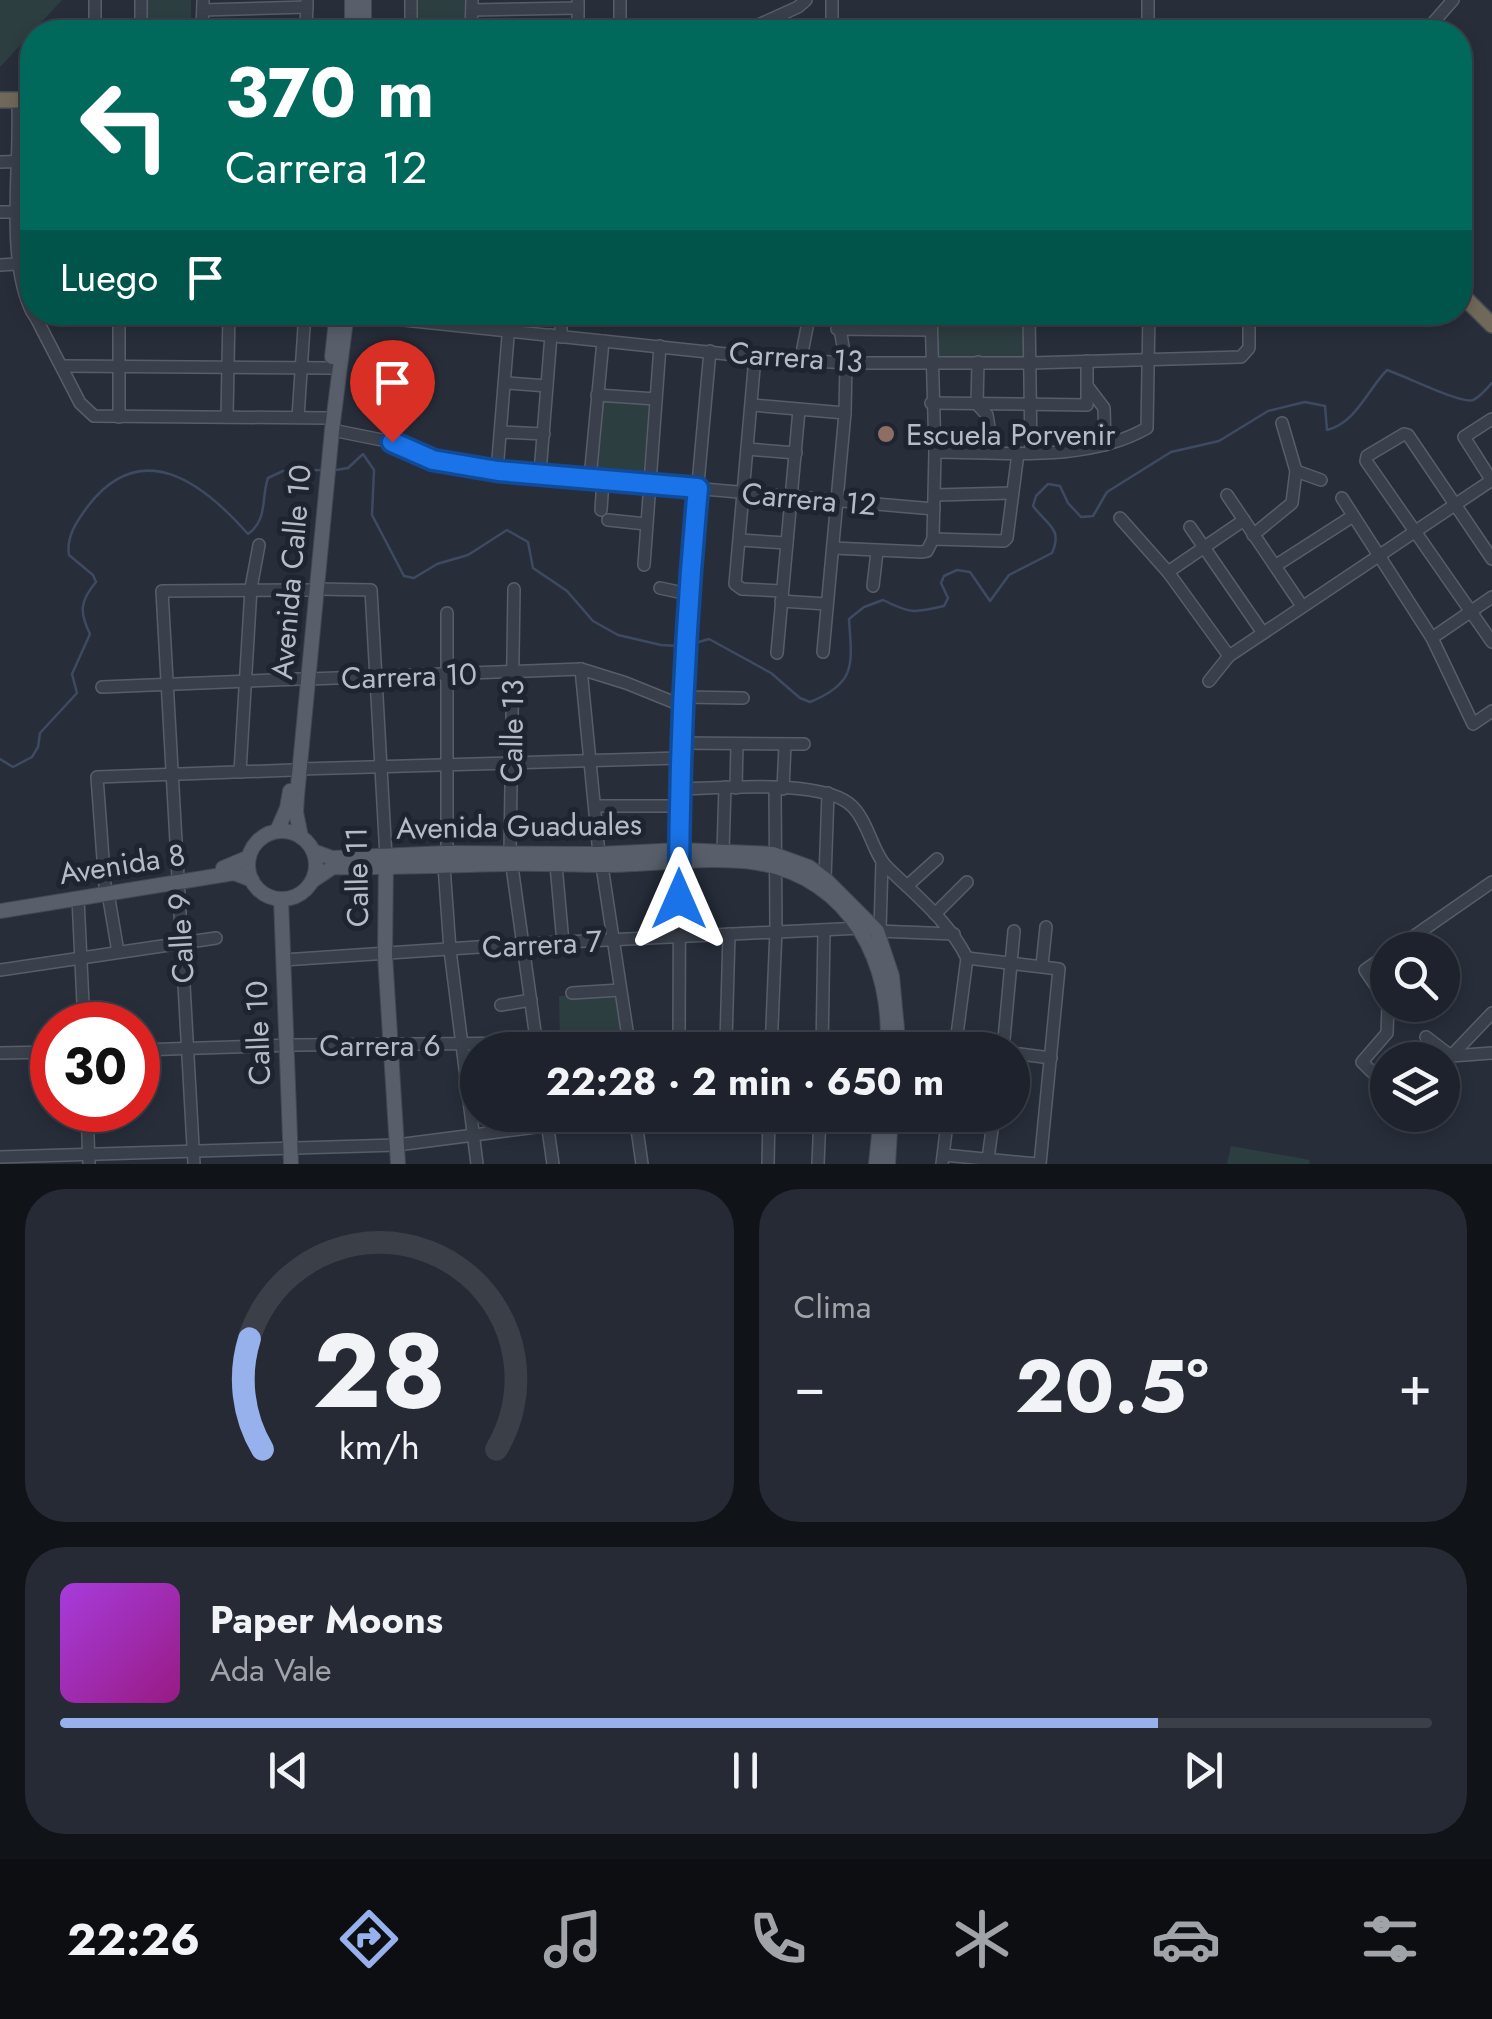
<!DOCTYPE html>
<html lang="es">
<meta charset="utf-8">
<style>
body{margin:0;font-family:Jost,sans-serif;background:#252a34;color:#f1f3f6;height:100vh;display:flex;flex-direction:column;font-size:38px;white-space:nowrap}
*{box-sizing:border-box;margin:0}
p{font-size:32px;color:#a0a4a9}
.icon{flex:none;width:55px;height:55px;fill:none;stroke:currentColor;stroke-width:2;stroke-linecap:round;stroke-linejoin:round}
.map{position:relative;height:1164px;overflow:hidden}
.sheet{display:flex;flex-direction:column;gap:25px;padding:25px;background:#101318;flex:1}
.sheet>*{flex:none}
.banner{position:absolute;left:20px;top:20px;width:1452px;height:305px;border-radius:40px;box-shadow:0 5px 15px #0003,0 0 0 2px #3b3f48;background:#00695c;color:#fff;overflow:hidden}
.fabs{position:absolute;left:1370px;top:932px;display:grid;gap:20px}
.fabs a{display:grid;place-items:center;width:90px;height:90px;border-radius:50%;background:#1d222c;box-shadow:0 5px 15px #0003,0 0 0 2px #3b3f48;font-size:50px}
.speed{position:absolute;left:30px;top:1002px;display:flex;gap:20px;font-size:50px;font-weight:700;text-align:center}
.speed>*{display:grid;place-content:center;width:130px;height:130px;border-radius:50%;background:#1d222c;box-shadow:0 5px 15px #0003,0 0 0 2px #3b3f48;line-height:1}
.speed .limit{border:15px solid #d22;background:#fff;color:#111}
.pin{position:absolute;display:grid;place-items:center;width:85px;height:85px;color:#fff;margin:-102px -42px;border-radius:50% 50% 50% 0;rotate:-45deg;box-shadow:0 0 10px #0007}
.pin .icon{rotate:45deg}
.me{position:absolute;width:110px;margin:-55px;rotate:0deg;stroke-linejoin:round;filter:drop-shadow(0 0 8px #0008)}
.turn{display:flex;align-items:center;gap:35px;height:210px;padding:0 40px;font-size:45px}
.turn .icon{width:130px;height:130px;stroke-width:2.5}
.turn b{display:block;font-size:70px;line-height:85px}
.then{display:flex;align-items:center;height:95px;padding:0 40px;background:#0003;gap:20px;font-size:38px}
.big{font-size:75px;font-weight:700;line-height:1.1}
.sheet .card{flex:1;display:flex;flex-direction:column;justify-content:center;gap:15px;min-width:0;padding:0 35px;border-radius:40px;background:#252a34}
.sheet .dial{align-items:center;gap:0}
.dial svg{height:260px;overflow:visible;fill:none;stroke:#3b3f48;stroke-width:7;stroke-linecap:round;text-anchor:middle}
.dial text{fill:#f1f3f6;stroke:none}
.song{display:flex;align-items:center;gap:30px}
.cover{width:120px;height:120px;border-radius:15px;background:linear-gradient(135deg,hsl(280 70% 55%),hsl(310 70% 35%))}
.played{height:10px;border-radius:5px;background:linear-gradient(90deg,#96b1eb 80%,#3b3f48 80%)}
.keys{display:flex;justify-content:space-around;direction:ltr}
.heat{display:flex;justify-content:space-between;align-items:center;font-size:55px;direction:ltr}
.sheet .tiles{flex:1;display:grid;gap:25px;grid-template-columns:1fr 1fr}
.card:last-child{grid-column:span 2}
.trip{position:absolute;left:460px;top:1032px;width:570px;height:100px;border-radius:50px;background:#1d222c;box-shadow:0 5px 15px #0003,0 0 0 2px #3b3f48;font-weight:700;line-height:100px;text-align:center}
.dock{display:flex;height:160px;justify-content:space-around;align-items:center;background:#0c0e12;color:#a0a4a9}
.dock .icon{width:70px;height:70px}
.dock .on{color:#96b1eb}
.dock b{font-size:45px;color:#f1f3f6}
.map>svg:first-child{display:block}
.green{fill:#2d3e40}
.lines{fill:none;stroke-linecap:round;stroke-linejoin:round}
.stream{stroke:#3e4a61;stroke-width:2.5}
.minor-casing{stroke:#585e69;stroke-width:14}
.major-casing{stroke:#434954;stroke-width:16}
.highway-casing{stroke:#454b56;stroke-width:18}
.minor{stroke:#3a404b;stroke-width:11}
.major{stroke:#585f6b;stroke-width:14}
.highway{stroke:#706858;stroke-width:15}
.route-casing{stroke:#114b97;stroke-width:25}
.route{stroke:#1a73e8;stroke-width:18}
.education-dot{fill:#8d6e63;stroke:#1f2530;stroke-width:4}
.labels{text-anchor:middle;dominant-baseline:central;stroke-width:10;stroke-linejoin:round;paint-order:stroke}
.street-label{font-size:30px;fill:#b6bbc6;stroke:#1f2530}
.poi-label{font-size:30px;fill:#b6bbc6;stroke:#1f2530;text-anchor:start}
</style>
<div class="map">
<svg width="1492" height="1164" viewBox="0 0 1492 1164">
<rect width="100%" height="100%" fill="#272e3a"/>
<g class="green">
<polygon points="0,0 62,0 0,67"/>
<rect x="145" y="0" width="46" height="32"/>
<rect x="414" y="0" width="55" height="32"/>
<polygon points="936,313 1024,313 1024,357 935,356"/>
<polygon points="601,399 649,402 643,480 595,475"/>
<polygon points="615,994 622,1038 560,1040 559,996"/>
<polygon points="1231,1146 1310,1160 1309,1164 1227,1164"/>
</g>
<g class="lines">
<g class="stream">
<polyline points="336,470 348,468 363,454 374,470 372,515 404,576 414,578 437,564 468,555 507,530 528,542 533,568 567,591 593,621 618,635 661,645 679,646"/>
<path d="M692,644L709,639L771,673L800,698L810,702C857,683 852,664 849,619L864,607L883,600C911,614 914,613 944,606L948,598L941,583L944,576L957,570L970,572L990,601L1009,575L1052,553C1063,528 1047,525 1033,506L1036,496L1048,484L1060,486L1068,503L1081,517L1093,516L1107,492L1171,452L1219,441L1268,411L1305,402L1325,406L1327,430C1356,423 1368,389 1387,370C1403,375 1463,405 1473,400C1480,397 1487,388 1492,383"/>
<path d="M0,759L13,767L32,757L38,747L40,733L77,693L72,674L90,634C79,612 80,601 96,582L93,575L69,555C66,536 77,521 88,506C142,436 203,483 248,534C268,520 261,498 268,478L283,471L323,470"/>
</g>
<g class="minor-casing">
<g id="minor">
<polyline points="95,0 95,32"/>
<polyline points="141,0 141,32"/>
<polyline points="411,0 411,32"/>
<polyline points="578,0 578,32"/>
<polyline points="1148,0 1148,32"/>
<polyline points="203,10 307,7"/>
<polyline points="472,10 578,8"/>
<polyline points="202,32 203,0"/>
<polyline points="306,32 307,0"/>
<polyline points="471,32 472,0"/>
<polyline points="620,32 620,0"/>
<polyline points="743,32 798,7 806,0"/>
<polyline points="832,32 832,0"/>
<polyline points="1425,32 1453,0"/>
<path d="M18,110C20,171 6,259 32,312"/>
<polyline points="0,162 32,161"/>
<polyline points="0,212 32,212"/>
<polyline points="0,265 16,264"/>
<polyline points="33,312 80,403 94,416 327,418"/>
<polyline points="312,312 336,314"/>
<polyline points="561,312 561,337"/>
<polyline points="931,312 935,452 933,539"/>
<polyline points="1029,312 1031,452"/>
<polyline points="347,314 755,357 846,363 1030,363 1241,357 1249,348 1249,312"/>
<polyline points="34,315 239,312"/>
<polyline points="837,329 931,330"/>
<polyline points="755,357 735,584 742,589 782,591"/>
<polyline points="801,358 810,312"/>
<polyline points="978,362 977,404 987,415 993,452"/>
<polyline points="63,366 331,368"/>
<polyline points="507,383 547,386"/>
<polyline points="1088,387 1104,408 1105,445"/>
<polyline points="597,395 656,399"/>
<polyline points="931,403 1087,405 1087,361"/>
<polyline points="752,405 845,413"/>
<polyline points="119,417 119,312"/>
<polyline points="227,417 229,312"/>
<polyline points="298,417 305,312"/>
<polyline points="1492,419 1464,437 1492,481"/>
<polyline points="332,430 392,442 433,460 497,471 934,509"/>
<polyline points="501,432 544,434"/>
<polyline points="747,449 796,453"/>
<path d="M935,452C1002,452 1086,463 1147,428L1149,312"/>
<polyline points="497,471 510,312"/>
<polyline points="1296,471 1321,480"/>
<polyline points="540,473 551,335"/>
<polyline points="590,478 603,341"/>
<polyline points="935,495 1012,493"/>
<polyline points="1227,495 1302,606"/>
<polyline points="1342,498 1432,638 1473,724 1492,711"/>
<polyline points="601,510 603,480"/>
<polyline points="1120,518 1168,572 1229,656"/>
<polyline points="608,520 646,524"/>
<polyline points="1190,527 1263,633"/>
<polyline points="1253,535 1292,503 1296,471 1282,423"/>
<polyline points="933,539 1004,541 1007,538 1018,453"/>
<polyline points="740,540 787,543"/>
<polyline points="833,548 921,552 927,551 933,539"/>
<polyline points="1492,559 1408,435 1404,434 1367,456 1366,461 1492,642"/>
<polyline points="644,565 660,346"/>
<polyline points="1275,566 1353,516"/>
<polyline points="1168,572 1244,520"/>
<polyline points="873,586 877,552"/>
<polyline points="660,588 688,594"/>
<polyline points="318,589 371,590 386,857"/>
<polyline points="514,589 510,852 537,1046"/>
<polyline points="781,601 827,604"/>
<polyline points="1432,638 1492,597"/>
<polyline points="823,652 845,413 846,363 837,312"/>
<polyline points="777,653 799,410"/>
<polyline points="581,669 599,854"/>
<polyline points="309,679 581,669 626,683 683,706"/>
<polyline points="1209,681 1229,656 1492,480"/>
<polyline points="102,687 300,679"/>
<polyline points="683,697 743,698"/>
<polyline points="680,743 804,744"/>
<polyline points="300,769 680,758"/>
<polyline points="240,772 251,588 259,545"/>
<polyline points="736,788 737,744"/>
<path d="M681,789C719,788 827,778 853,807C869,824 873,853 886,866C915,895 948,920 967,958"/>
<polyline points="783,789 785,745"/>
<polyline points="596,806 680,806"/>
<polyline points="723,851 725,787"/>
<polyline points="447,853 447,613"/>
<polyline points="556,865 563,943"/>
<polyline points="444,866 450,950 477,1164"/>
<polyline points="602,866 630,1050"/>
<polyline points="825,879 828,793"/>
<polyline points="105,886 97,777 293,770"/>
<polyline points="907,886 937,859"/>
<polyline points="108,893 118,952"/>
<polyline points="78,898 84,1025"/>
<polyline points="935,914 967,882"/>
<polyline points="880,930 882,862"/>
<polyline points="877,931 954,934"/>
<polyline points="1394,950 1492,882"/>
<polyline points="1388,954 1365,970 1388,1004"/>
<polyline points="967,958 1059,969 1040,1164"/>
<polyline points="283,960 523,944 861,928"/>
<polyline points="1042,965 1046,927"/>
<polyline points="0,970 216,938"/>
<polyline points="572,993 620,990"/>
<polyline points="501,1005 531,1000"/>
<polyline points="1426,1037 1451,1056 1492,1053"/>
<polyline points="726,1043 729,934"/>
<polyline points="138,1050 294,1045 822,1041 899,1041 982,1050"/>
<polyline points="679,1050 680,743 688,594 710,351"/>
<polyline points="771,1050 776,930 775,789"/>
<polyline points="822,1050 824,930"/>
<polyline points="955,1050 967,958"/>
<polyline points="1003,1050 1014,931"/>
<polyline points="0,1053 52,1052"/>
<polyline points="1012,1053 1051,1058"/>
<polyline points="1451,1056 1492,1013"/>
<polyline points="1373,1073 1362,1062 1387,1033 1388,1005"/>
<polyline points="87,1110 89,1164"/>
<polyline points="546,1115 553,1164"/>
<polyline points="635,1115 642,1164"/>
<polyline points="944,1155 1037,1164"/>
<polyline points="0,1157 397,1145 628,1115"/>
<polyline points="988,1159 994,1115"/>
<polyline points="194,1164 162,591 309,590"/>
<polyline points="768,1164 769,1115"/>
<polyline points="818,1164 820,1115"/>
<polyline points="942,1164 948,1115"/>
</g>
</g>
<g class="major-casing">
<g id="major">
<polyline points="364,0 364,32"/>
<polyline points="352,32 352,0"/>
<polyline points="332,357 337,312"/>
<polyline points="277,831 287,808 290,791"/>
<circle cx="282" cy="865" r="34"/>
<polyline points="301,837 296,812 297,796 332,430 347,312"/>
<polyline points="313,851 332,858 447,853 599,854 680,850 773,854 809,867 825,879 877,931 892,976 899,1050"/>
<polyline points="386,860 385,955 398,1164"/>
<polyline points="223,868 249,857"/>
<path d="M312,881L333,867C391,868 449,865 507,864C538,863 568,865 599,865C651,866 707,855 758,863C850,878 894,964 887,1050"/>
<polyline points="281,899 291,1164"/>
<polyline points="0,911 234,873 252,880"/>
<polyline points="876,1164 881,1115"/>
<polyline points="888,1164 891,1115"/>
</g>
</g>
<g class="highway-casing">
<g id="highway">
<polyline points="0,100 32,100"/>
<polyline points="1460,293 1492,325"/>
</g>
</g>
<use href="#minor" class="minor"/>
<use href="#major" class="major"/>
<use href="#highway" class="highway"/>
</g>
<g class="lines">
<g class="route-casing">
<path id="route" d="M392,442L433,460L498,471L698,488C685,626 679,762 679,899"/>
</g>
<use href="#route" class="route"/>
</g>
<circle class="education-dot" cx="886" cy="434" r="10"/>
<g class="labels">
<g class="street-label">
<text transform="translate(796 357) rotate(4)">Carrera 13</text>
<text transform="translate(809 499) rotate(5)">Carrera 12</text>
<text transform="translate(291 572) rotate(-85)">Avenida Calle 10</text>
<text transform="translate(409 676) rotate(-2)">Carrera 10</text>
<text transform="translate(512 731) rotate(-89)">Calle 13</text>
<text transform="translate(519 826) rotate(-1)">Avenida Guaduales</text>
<text transform="translate(122 864) rotate(-9)">Avenida 8</text>
<text transform="translate(357 877) rotate(-91)">Calle 11</text>
<text transform="translate(181 938) rotate(-93)">Calle 9</text>
<text transform="translate(542 944) rotate(-3)">Carrera 7</text>
<text transform="translate(258 1033) rotate(-92)">Calle 10</text>
<text x="380" y="1045">Carrera 6</text>
</g>
<g class="poi-label">
<text x="906" y="434">Escuela Porvenir</text>
</g>
</g>
</svg>
<div class="fabs">
<a><svg class="icon" aria-label="search" viewBox="0 0 24 24"><circle cx="10" cy="10" r="6"/><path d="M15 15l6 6"/></svg></a>
<a><svg class="icon" aria-label="layers" viewBox="0 0 24 24"><path d="M12 4l9 5-9 5-9-5zM3 14l9 5 9-5"/></svg></a>
</div>
<div class="speed"><div class="limit">30</div></div>
<div class="pin" style="left:392px;top:442px;background:#d93025"><svg class="icon" aria-label="arrive" viewBox="0 0 24 24"><path d="M6 21V4h12l-3 4 3 4H6"/></svg></div>
<svg class="me" style="left:679px;top:899px" viewBox="-20 -20 40 40"><path d="M0-17L14 15 0 8-14 15z" fill="#1a73e8" stroke="#fff" stroke-width="4"/></svg>
<div class="trip">22:28 · 2 min · 650 m</div>
<div class="banner">
<div class="turn"><svg class="icon" aria-label="left" viewBox="0 0 24 24"><path d="M17 20v-9H6M10 6l-5 5 5 5"/></svg><div><b>370 m</b>Carrera 12</div></div>
<div class="then">Luego<svg class="icon" aria-label="arrive" viewBox="0 0 24 24"><path d="M6 21V4h12l-3 4 3 4H6"/></svg></div>
</div>
</div>
<section class="sheet">
<div class="tiles">
<div class="card dial"><svg viewBox="0 0 100 80">
<path d="M14 69A42 42 0 1 1 86 69"/>
<path d="M14 69A42 42 0 0 1 10 35" stroke="#96b1eb"/>
<text x="50" y="56" font-size="32" font-weight="700">28</text>
<text x="50" y="72" font-size="11">km/h</text>
</svg></div>
<div class="card"><p>Clima</p>
<div class="heat"><a>−</a><b class="big">20.5°</b><a>+</a></div>
</div>
<div class="card">
<div class="song"><i class="cover"></i><div><b>Paper Moons</b><p>Ada Vale</p></div></div>
<div class="played"></div>
<div class="keys"><svg class="icon" aria-label="previous" viewBox="0 0 24 24"><path d="M18 5L8 12l10 7zM5 5v14"/></svg><svg class="icon" aria-label="pause" viewBox="0 0 24 24"><path d="M8 5v14M16 5v14"/></svg><svg class="icon" aria-label="next" viewBox="0 0 24 24"><path d="M6 5l10 7-10 7zM19 5v14"/></svg></div>
</div>
</div>
</section>
<nav class="dock">
<b>22:26</b>
<svg class="icon on" aria-label="directions" viewBox="0 0 24 24"><path d="M12 3l9 9-9 9-9-9zM9 14v-3h6M13 9l2 2-2 2"/></svg>
<svg class="icon" aria-label="music" viewBox="0 0 24 24"><path d="M9 18V5l10-2v13"/><circle cx="6" cy="18" r="3"/><circle cx="16" cy="16" r="3"/></svg>
<svg class="icon" aria-label="phone" viewBox="0 0 24 24"><path d="M5 4h4l2 5-3 2q2 4 5 5l2-3 5 2v4C11 20 4 13 5 4z"/></svg>
<svg class="icon" aria-label="climate" viewBox="0 0 24 24"><path d="M12 3v18M4 7l16 10M4 17L20 7"/></svg>
<svg class="icon" aria-label="car" viewBox="0 0 24 24"><path d="M5 17H2v-5l4-1 3-4h7l3 4 3 1v5h-3M9 17h6M6 11h13"/><circle cx="7" cy="17" r="2"/><circle cx="17" cy="17" r="2"/></svg>
<svg class="icon" aria-label="filters" viewBox="0 0 24 24"><path d="M4 7h16M4 17h16"/><circle cx="9" cy="7" r="2"/><circle cx="15" cy="17" r="2"/></svg>
</nav>
